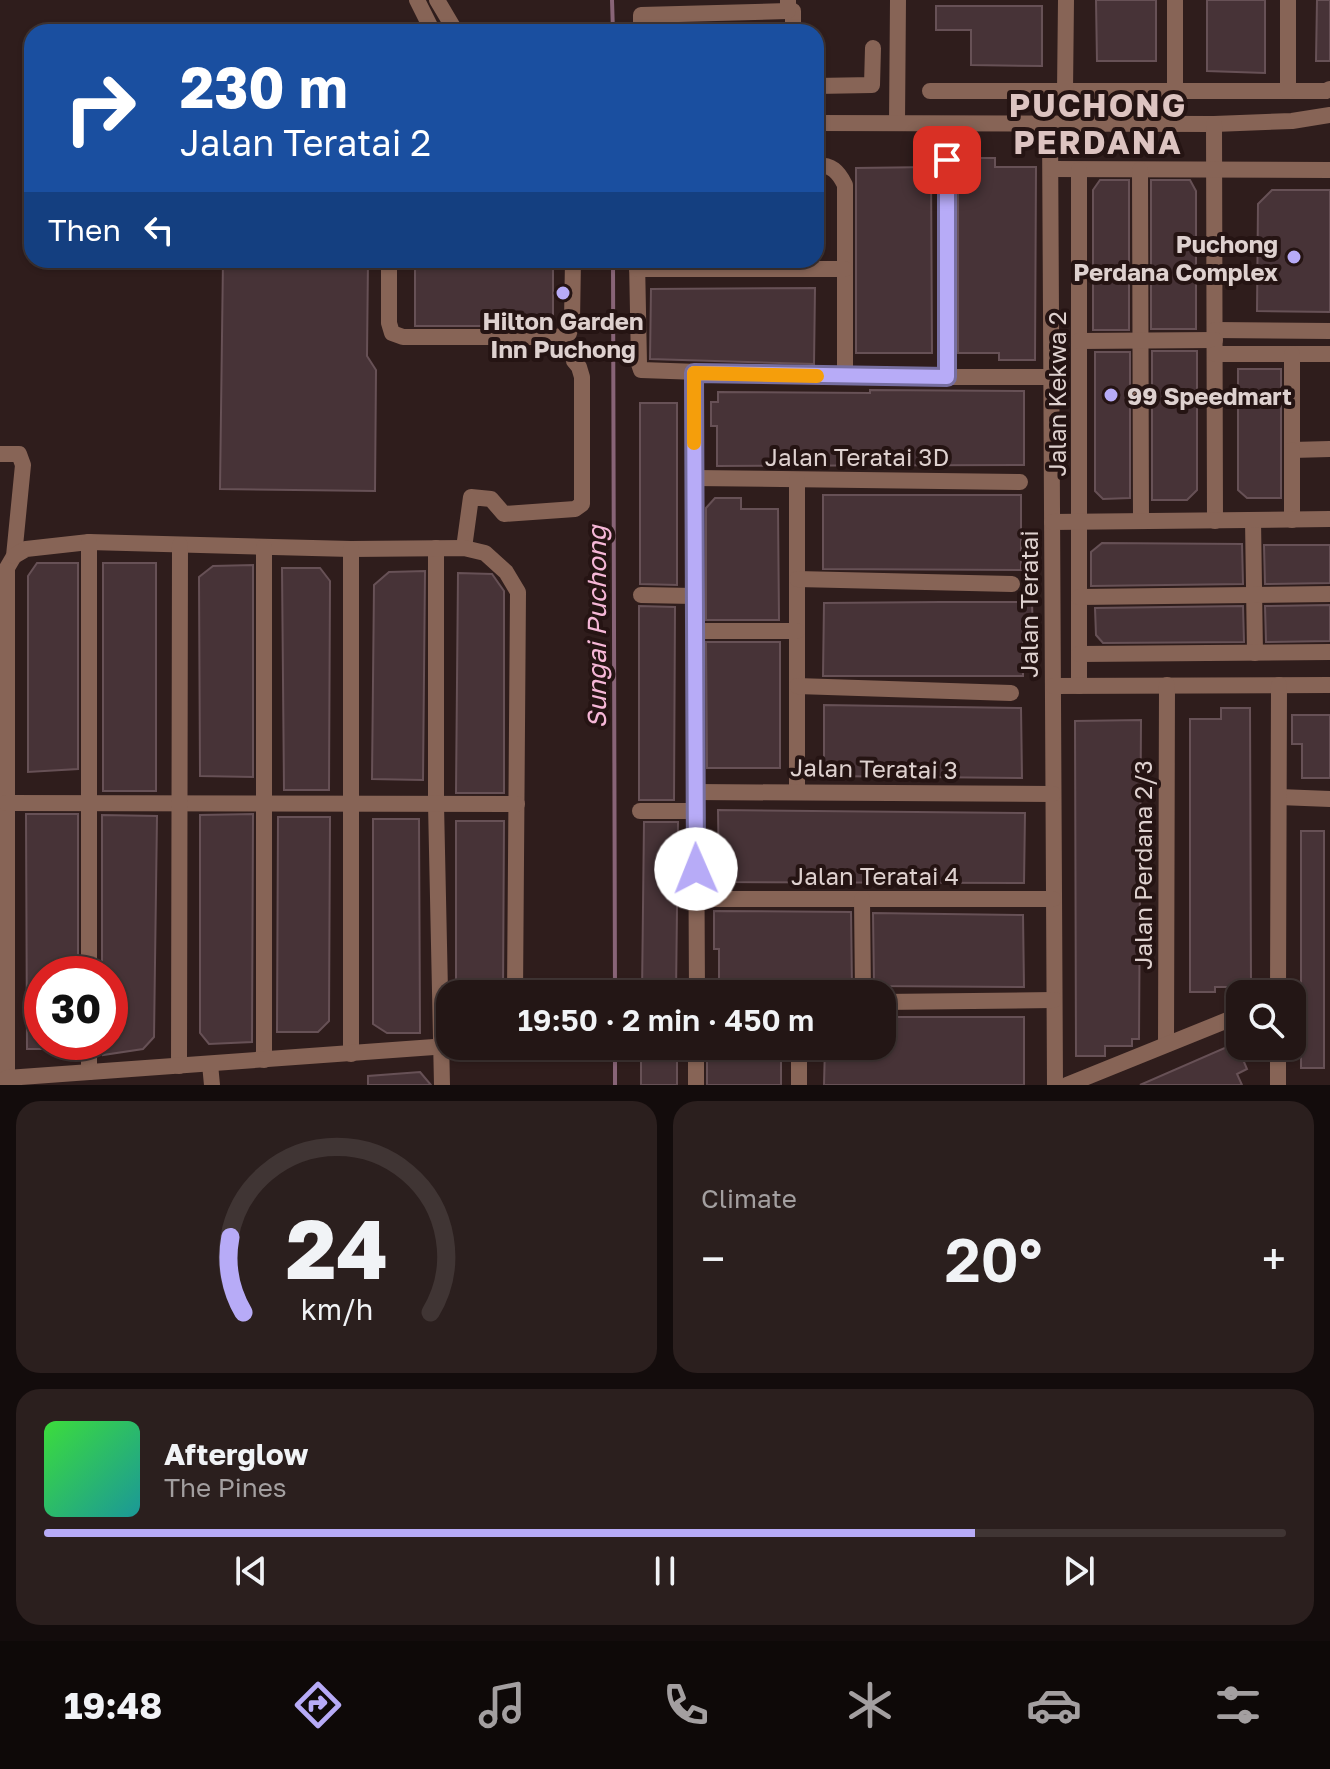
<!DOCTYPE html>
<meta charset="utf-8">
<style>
body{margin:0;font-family:"Golos Text",sans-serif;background:#2b1f1e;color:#f1f3f6;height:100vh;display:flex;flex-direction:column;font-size:30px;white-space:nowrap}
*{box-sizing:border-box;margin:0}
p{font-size:26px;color:#a39fa0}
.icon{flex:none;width:44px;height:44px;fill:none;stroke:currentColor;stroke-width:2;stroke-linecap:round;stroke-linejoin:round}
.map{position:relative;height:1085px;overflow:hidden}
.sheet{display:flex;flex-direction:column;gap:16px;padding:16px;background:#130c0c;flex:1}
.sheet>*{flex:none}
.top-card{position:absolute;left:24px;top:24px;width:800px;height:244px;border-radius:24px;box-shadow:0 2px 6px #0004,0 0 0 2px #403534;background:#1a4fa0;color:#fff;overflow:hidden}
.controls{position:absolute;left:1226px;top:980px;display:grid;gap:16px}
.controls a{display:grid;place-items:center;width:80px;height:80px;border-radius:16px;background:#231615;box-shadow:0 2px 6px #0004,0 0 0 2px #403534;font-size:40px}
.speed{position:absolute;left:24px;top:956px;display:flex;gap:16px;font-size:40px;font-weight:700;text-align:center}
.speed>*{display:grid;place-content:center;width:104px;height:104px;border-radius:50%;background:#231615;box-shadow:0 2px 6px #0004,0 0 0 2px #403534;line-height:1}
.speed .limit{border:12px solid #d22;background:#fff;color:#111}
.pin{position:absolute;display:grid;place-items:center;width:68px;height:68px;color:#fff;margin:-34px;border-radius:16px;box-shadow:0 4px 12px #0006}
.me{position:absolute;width:88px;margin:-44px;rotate:359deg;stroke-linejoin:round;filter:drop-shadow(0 0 6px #0008)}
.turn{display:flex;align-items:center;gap:28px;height:168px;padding:0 24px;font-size:36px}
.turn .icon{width:104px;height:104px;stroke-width:2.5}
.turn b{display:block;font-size:56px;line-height:68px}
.then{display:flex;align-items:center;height:76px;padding:0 24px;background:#0003;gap:16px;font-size:30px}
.big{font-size:60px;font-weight:600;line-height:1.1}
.sheet .card{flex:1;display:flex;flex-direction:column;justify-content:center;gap:12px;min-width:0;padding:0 28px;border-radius:24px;background:#2b1f1e}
.sheet .dial{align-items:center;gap:0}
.dial svg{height:208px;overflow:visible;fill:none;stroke:#403534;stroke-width:7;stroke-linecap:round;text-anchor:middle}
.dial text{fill:#f1f3f6;stroke:none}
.song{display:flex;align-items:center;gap:24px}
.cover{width:96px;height:96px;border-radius:12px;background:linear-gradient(135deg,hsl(120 70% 55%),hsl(180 70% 35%))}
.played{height:8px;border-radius:4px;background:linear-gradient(90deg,#b7abf7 75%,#403534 75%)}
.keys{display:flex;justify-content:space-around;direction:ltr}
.heat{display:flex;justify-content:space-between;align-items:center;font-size:44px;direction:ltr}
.sheet .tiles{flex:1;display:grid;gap:16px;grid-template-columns:1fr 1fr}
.card:last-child{grid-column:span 2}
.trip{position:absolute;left:436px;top:980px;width:460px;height:80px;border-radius:24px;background:#231615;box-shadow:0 2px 6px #0004,0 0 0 2px #403534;font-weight:600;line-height:80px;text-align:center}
.tab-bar{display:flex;height:128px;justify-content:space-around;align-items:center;background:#0e0908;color:#a39fa0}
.tab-bar .icon{width:56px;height:56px}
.tab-bar .current{color:#b7abf7}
.tab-bar b{font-size:36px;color:#f1f3f6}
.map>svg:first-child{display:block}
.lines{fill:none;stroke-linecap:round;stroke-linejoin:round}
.stream{stroke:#886477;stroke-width:4}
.building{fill:#473337;stroke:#675156;stroke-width:2}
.minor{stroke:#876456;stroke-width:16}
.route-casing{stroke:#776fa1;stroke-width:20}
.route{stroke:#b7abf7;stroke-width:14}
.slow{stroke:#f59e0b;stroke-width:14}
.poi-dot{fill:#b7abf7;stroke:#251413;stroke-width:3}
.labels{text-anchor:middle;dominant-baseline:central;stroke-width:8;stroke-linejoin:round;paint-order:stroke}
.poi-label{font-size:24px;font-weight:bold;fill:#ded1cf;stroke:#251413;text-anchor:end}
.street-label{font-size:24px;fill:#ded1cf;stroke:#251413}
.water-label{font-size:26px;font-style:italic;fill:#f6b7d7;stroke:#251413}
.district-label{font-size:32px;font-weight:bold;letter-spacing:2px;fill:#ddc4c1;stroke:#251413}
</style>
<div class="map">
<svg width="1330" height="1085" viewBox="0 0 1330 1085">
<rect width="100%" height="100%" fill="#2f1d1c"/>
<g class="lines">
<g class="stream">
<polyline points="612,0 613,32"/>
<polyline points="613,260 615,994"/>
<polyline points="615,1085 615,1046"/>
</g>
</g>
<g class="building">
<polygon points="1096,0 1156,0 1156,61 1097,61"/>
<polygon points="1207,0 1265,0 1265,73 1207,71"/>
<polygon points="1317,0 1330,0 1330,61 1316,61"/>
<polygon points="936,6 1042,6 1042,66 971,65 971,30 936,30"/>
<polygon points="958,158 995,158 995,167 1036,167 1035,360 999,360 999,353 958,353"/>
<polygon points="931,167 932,353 856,353 856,168"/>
<polygon points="1100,180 1129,180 1129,330 1093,330 1093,190"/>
<polygon points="1151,180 1190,180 1196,191 1196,329 1151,329"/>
<polygon points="1272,190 1330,190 1330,312 1257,311 1258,204"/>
<polygon points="223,260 368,260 367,356 376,370 375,491 220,489"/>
<rect x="415" y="260" width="138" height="66"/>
<polygon points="815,288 814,364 650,359 651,289"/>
<polygon points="1152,351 1197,351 1197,490 1187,500 1152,500"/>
<polygon points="1095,352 1130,352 1130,498 1103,499 1095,491"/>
<polygon points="1238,369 1281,369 1281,498 1247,498 1238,490"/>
<polygon points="870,390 1024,391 1024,465 717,466 717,426 711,426 711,402 718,402 718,392 870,393"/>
<polygon points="640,403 677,403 677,585 640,584"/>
<polygon points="823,495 1021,495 1021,570 823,569"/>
<polygon points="715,498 741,498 741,509 778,509 779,620 706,620 706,508"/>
<polygon points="1102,543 1242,544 1243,584 1091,586 1091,552"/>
<polygon points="1264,545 1330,545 1330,583 1265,584"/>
<polygon points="37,563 78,563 78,769 28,772 28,576"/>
<rect x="103" y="563" width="53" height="228"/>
<polygon points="253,565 253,777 200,776 199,577 213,566"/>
<polygon points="282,568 320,568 330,581 329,790 284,790"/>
<polygon points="425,571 423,780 372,779 374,585 389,572"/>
<polygon points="458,573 492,574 504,591 504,793 456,793"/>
<polygon points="941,602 1032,602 1033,635 1023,635 1023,676 823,676 824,603"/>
<polygon points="1330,605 1330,641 1266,642 1265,606"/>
<polygon points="639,606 675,607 674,800 639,800"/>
<polygon points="1243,606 1244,642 1103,643 1096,635 1095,608"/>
<polygon points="706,642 780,642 780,768 707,768"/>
<polygon points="824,705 1021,708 1022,778 824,776"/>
<polygon points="1221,708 1250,708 1251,987 1215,987 1215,992 1190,992 1190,719 1221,719"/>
<polygon points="1292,715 1330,715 1330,778 1302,778 1302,744 1292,744"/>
<polygon points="1141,720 1139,1039 1132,1039 1132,1046 1105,1046 1105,1056 1076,1056 1075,721"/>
<polygon points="718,810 1025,813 1024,883 719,882"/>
<polygon points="26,814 78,814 78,974 42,974 42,1049 27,1049"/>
<polygon points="253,814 252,1042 209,1044 200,1033 200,815"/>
<polygon points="102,815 157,816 154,1037 143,1049 103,1055 103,1042 110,1042 110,974 102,974"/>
<polygon points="278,817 330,817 329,1021 318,1032 277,1032"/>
<polygon points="373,819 419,819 420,1033 387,1033 373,1024"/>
<polygon points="456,821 504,821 503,994 456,994"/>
<polygon points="644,822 678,822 676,994 642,994"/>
<rect x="1301" y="831" width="23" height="237"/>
<polygon points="714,911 851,912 852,988 719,988 719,949 714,949"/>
<polygon points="873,913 1023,915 1024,987 874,986"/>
<polygon points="882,1017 1024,1017 1024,1085 824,1085 825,1046 882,1046"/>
<polygon points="1236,1043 1247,1069 1237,1074 1242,1085 1140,1085"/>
<rect x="641" y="1046" width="36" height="39"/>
<rect x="707" y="1046" width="74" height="39"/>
<polygon points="420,1072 431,1085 368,1085 368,1076"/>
</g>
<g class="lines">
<g class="minor">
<polyline points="417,0 433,32"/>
<polyline points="437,0 456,32"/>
<polyline points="1175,0 1175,91"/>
<polyline points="788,11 793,11 793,32"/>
<polyline points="641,32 641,15 788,11 788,0"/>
<polyline points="816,86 872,85 873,48"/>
<polyline points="930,91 1326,91 1330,89"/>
<polyline points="1065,91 1066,0"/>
<polyline points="1288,91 1288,0"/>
<polyline points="897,122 898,0"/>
<polyline points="816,123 1214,124 1292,121 1330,115"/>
<polyline points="1050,124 1055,1085"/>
<polyline points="1214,124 1215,521"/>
<polyline points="947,160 947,377"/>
<path d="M816,165C832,165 838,171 845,185V377"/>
<polyline points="1051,169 1330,170"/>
<polyline points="1079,170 1079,686"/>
<polyline points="1140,170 1141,521"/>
<polyline points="389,260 389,323 392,333 403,337 557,337 569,333 572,321 573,260"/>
<polyline points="637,260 639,364 641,370 845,377 1051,377"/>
<polyline points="637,269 845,269"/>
<polyline points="1215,330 1330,331"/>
<polyline points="1079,341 1215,340"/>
<polyline points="1215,354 1330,354"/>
<polyline points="1292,354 1292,450 1330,449"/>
<polyline points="694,373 697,994"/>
<polyline points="1292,450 1292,520"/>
<polyline points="0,454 19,454 23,465 14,556 7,568 7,1085"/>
<polyline points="694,478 1020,482"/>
<polyline points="797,480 797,792"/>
<polyline points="1253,520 1255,653"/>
<polyline points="1052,522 1330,519"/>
<polyline points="436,548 436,804 442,1085"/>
<polyline points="464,548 471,497 491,499 504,514 575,509 582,504 582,377 579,367 574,361"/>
<polyline points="14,556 26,549 89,542 351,549 464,548 485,553 506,572 518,592 515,994"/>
<polyline points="797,579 1012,584"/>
<polyline points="641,595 694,596"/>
<polyline points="1079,597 1330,594"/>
<polyline points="694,631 797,631"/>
<polyline points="1079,654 1330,652"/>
<polyline points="797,686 1011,693"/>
<polyline points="1053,686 1330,685"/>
<polyline points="695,792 1053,794"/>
<polyline points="1279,797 1330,799"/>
<polyline points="6,803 517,804"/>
<polyline points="640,811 695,811"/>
<polyline points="696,899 1053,899"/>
<polyline points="862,899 863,994"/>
<polyline points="89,974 89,542"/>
<polyline points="1278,994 1279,685"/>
<polyline points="882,1002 1054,1000"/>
<polyline points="1166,1044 1167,685"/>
<polyline points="351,1054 351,549"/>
<polyline points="264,1060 264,547"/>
<polyline points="210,1064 212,1085"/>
<polyline points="179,1066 180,545"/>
<polyline points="89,1072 89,1042"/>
<polyline points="7,1078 448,1046"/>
<polyline points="696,1085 696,1046"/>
<polyline points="799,1085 799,1046"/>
<polyline points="1067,1085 1240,1015"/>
<polyline points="1278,1085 1278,1046"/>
</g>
</g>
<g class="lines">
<g class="route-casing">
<polyline id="route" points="696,869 694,373 947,377 947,160"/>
</g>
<use href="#route" class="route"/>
<polyline class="slow" points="694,443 694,373 817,376"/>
</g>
<g class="poi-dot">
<circle cx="1294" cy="257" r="8"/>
<circle cx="563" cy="293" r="8"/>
<circle cx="1111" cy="395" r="8"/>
</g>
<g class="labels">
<g class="poi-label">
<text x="1278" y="243">Puchong<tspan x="1278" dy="28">Perdana Complex</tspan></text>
<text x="563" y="320" text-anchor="middle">Hilton Garden<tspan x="563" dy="28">Inn Puchong</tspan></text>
<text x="1127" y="395" text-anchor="start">99 Speedmart</text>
</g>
<g class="street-label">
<text transform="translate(1056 394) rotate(-90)">Jalan Kekwa 2</text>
<text x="857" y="456">Jalan Teratai 3D</text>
<text transform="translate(1028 604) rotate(-90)">Jalan Teratai</text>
<text transform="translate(874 768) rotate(1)">Jalan Teratai 3</text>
<text transform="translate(1142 865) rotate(-90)">Jalan Perdana 2/3</text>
<text x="875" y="875">Jalan Teratai 4</text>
</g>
<g class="water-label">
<text transform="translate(596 627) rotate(-90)">Sungai Puchong</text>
</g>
<g class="district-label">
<text x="1098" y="105">PUCHONG<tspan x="1098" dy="37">PERDANA</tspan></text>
</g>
</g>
</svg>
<div class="controls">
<a><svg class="icon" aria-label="search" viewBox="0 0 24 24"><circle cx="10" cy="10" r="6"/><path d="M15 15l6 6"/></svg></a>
</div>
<div class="speed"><div class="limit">30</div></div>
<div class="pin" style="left:947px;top:160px;background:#d93025"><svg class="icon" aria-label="arrive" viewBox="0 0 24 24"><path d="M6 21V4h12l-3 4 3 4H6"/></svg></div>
<svg class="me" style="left:696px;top:869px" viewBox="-20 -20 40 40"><circle r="19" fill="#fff"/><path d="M0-13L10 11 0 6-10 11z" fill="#b7abf7"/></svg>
<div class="trip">19:50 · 2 min · 450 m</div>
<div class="top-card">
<div class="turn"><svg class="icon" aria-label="right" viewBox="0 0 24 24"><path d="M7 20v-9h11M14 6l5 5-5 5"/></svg><div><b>230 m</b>Jalan Teratai 2</div></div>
<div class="then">Then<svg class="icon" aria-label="left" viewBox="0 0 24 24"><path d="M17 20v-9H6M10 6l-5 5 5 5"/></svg></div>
</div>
</div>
<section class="sheet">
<div class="tiles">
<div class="card dial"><svg viewBox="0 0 100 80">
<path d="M14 69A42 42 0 1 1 86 69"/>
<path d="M14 69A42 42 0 0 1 9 40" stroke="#b7abf7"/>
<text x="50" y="56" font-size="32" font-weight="700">24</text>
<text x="50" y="72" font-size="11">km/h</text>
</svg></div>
<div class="card"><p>Climate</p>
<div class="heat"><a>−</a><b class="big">20°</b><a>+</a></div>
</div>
<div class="card">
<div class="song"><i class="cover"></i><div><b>Afterglow</b><p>The Pines</p></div></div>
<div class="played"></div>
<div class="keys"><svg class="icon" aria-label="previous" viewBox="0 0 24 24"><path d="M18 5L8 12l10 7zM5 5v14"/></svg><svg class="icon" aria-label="pause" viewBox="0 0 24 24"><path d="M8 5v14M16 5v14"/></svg><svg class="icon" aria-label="next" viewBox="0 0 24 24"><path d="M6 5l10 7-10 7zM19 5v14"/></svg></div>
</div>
</div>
</section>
<nav class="tab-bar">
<b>19:48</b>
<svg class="icon current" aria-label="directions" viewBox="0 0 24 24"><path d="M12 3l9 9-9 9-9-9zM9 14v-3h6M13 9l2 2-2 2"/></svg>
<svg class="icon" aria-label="music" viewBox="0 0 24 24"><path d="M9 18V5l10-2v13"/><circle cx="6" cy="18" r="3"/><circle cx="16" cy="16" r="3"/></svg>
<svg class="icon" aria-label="phone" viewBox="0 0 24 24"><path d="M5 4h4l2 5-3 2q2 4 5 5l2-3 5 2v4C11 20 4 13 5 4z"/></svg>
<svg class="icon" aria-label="climate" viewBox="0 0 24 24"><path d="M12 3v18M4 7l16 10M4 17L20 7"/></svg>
<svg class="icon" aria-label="car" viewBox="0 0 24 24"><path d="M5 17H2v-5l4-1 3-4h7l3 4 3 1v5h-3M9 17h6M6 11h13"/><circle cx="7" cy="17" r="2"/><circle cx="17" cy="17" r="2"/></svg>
<svg class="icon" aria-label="filters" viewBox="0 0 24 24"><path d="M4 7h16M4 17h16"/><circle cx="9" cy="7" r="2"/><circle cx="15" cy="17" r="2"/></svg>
</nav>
